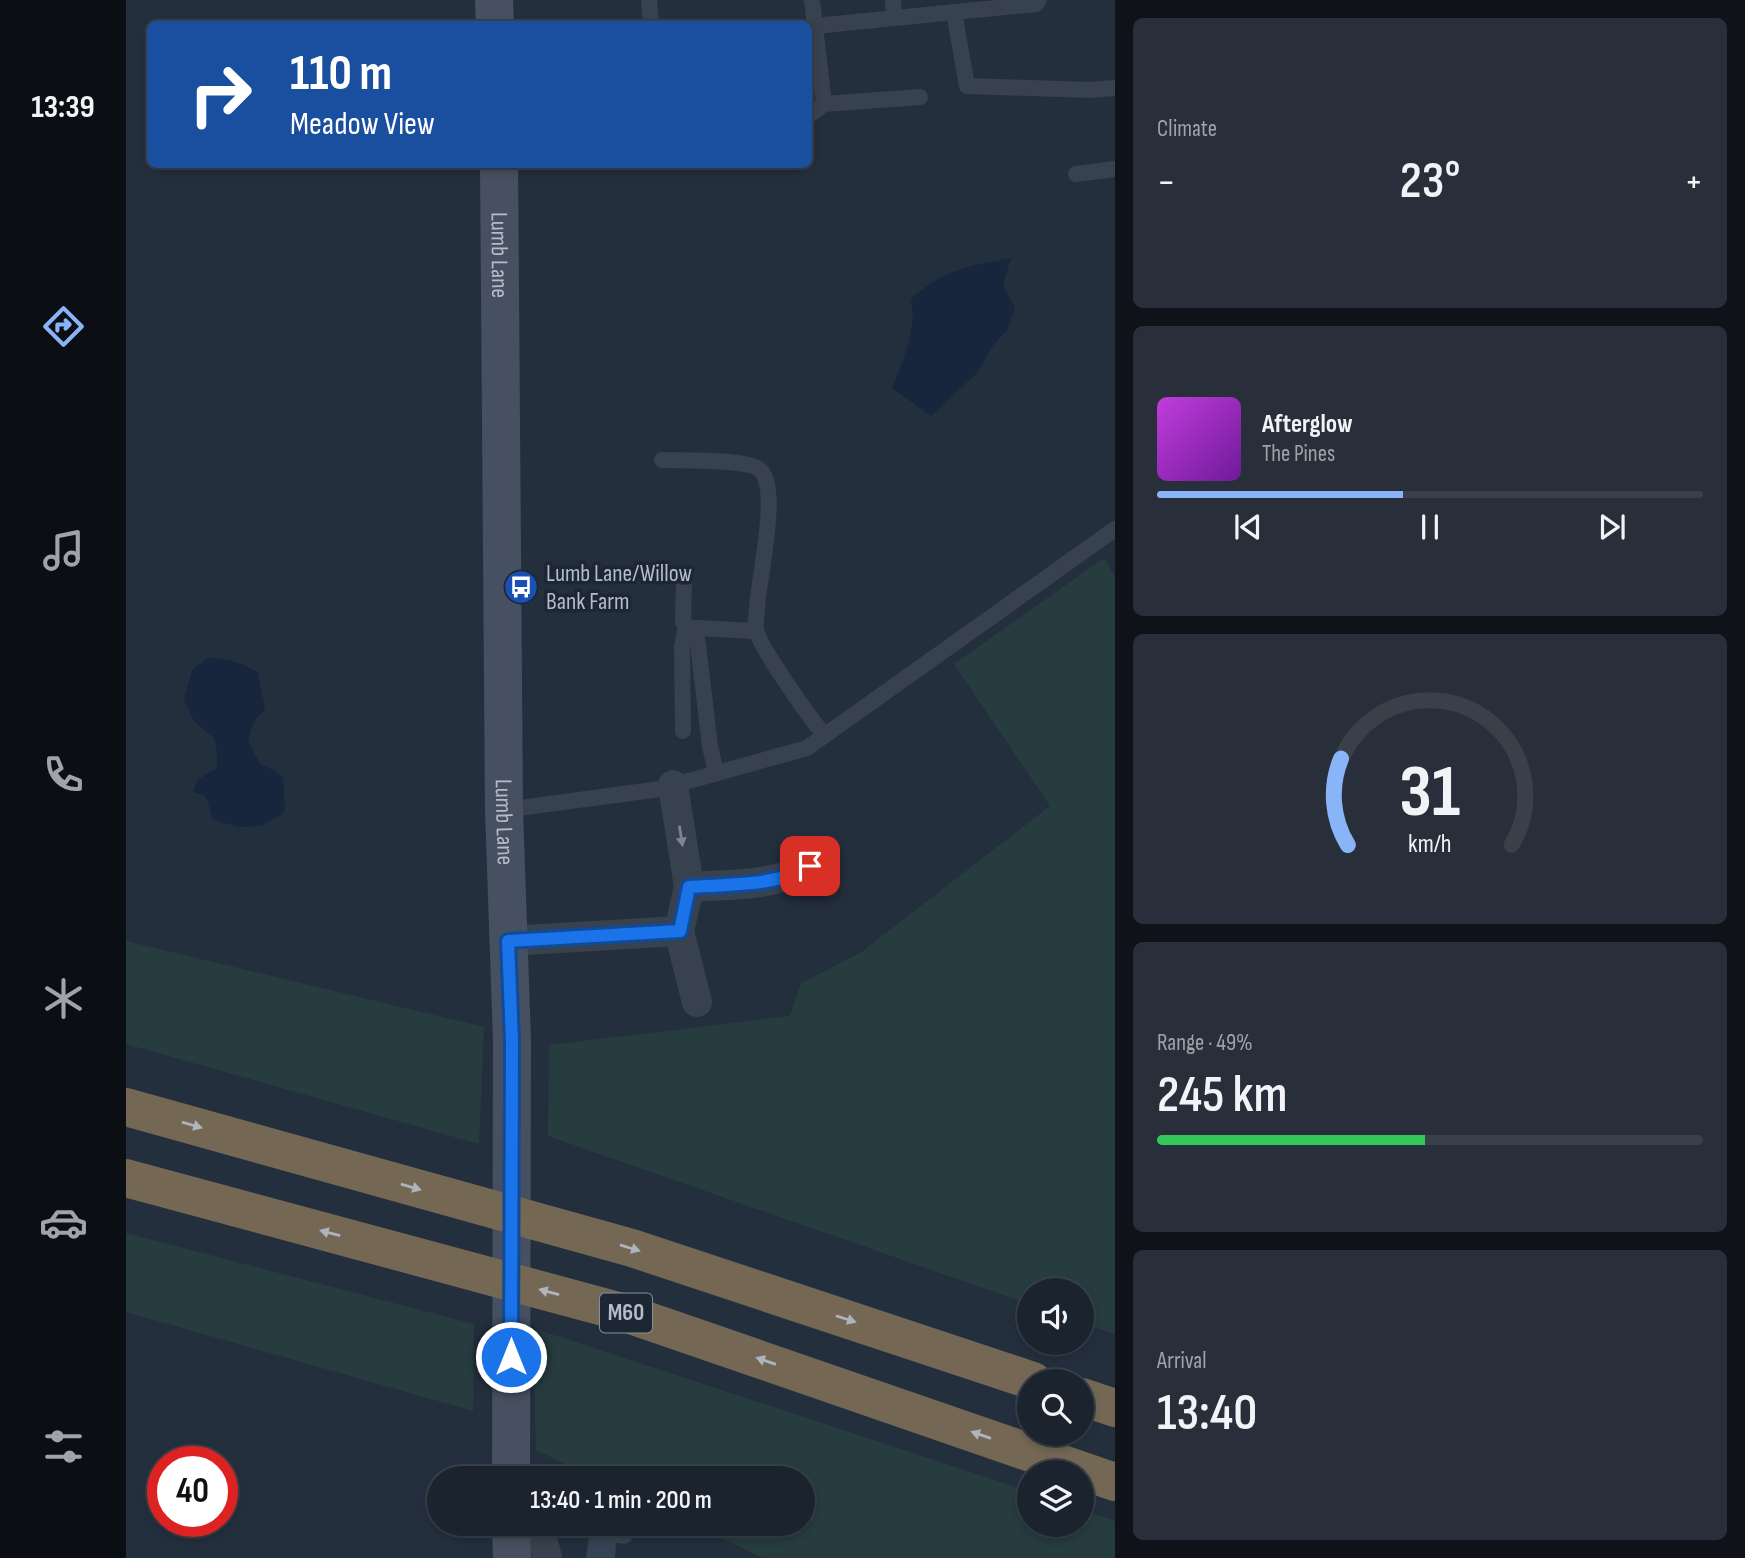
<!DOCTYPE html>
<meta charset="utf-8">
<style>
body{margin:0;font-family:"Sofia Sans Condensed",sans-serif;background:#282f3a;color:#f1f3f6;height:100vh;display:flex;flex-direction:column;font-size:26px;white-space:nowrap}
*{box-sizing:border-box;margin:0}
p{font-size:23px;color:#a0a4aa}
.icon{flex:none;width:38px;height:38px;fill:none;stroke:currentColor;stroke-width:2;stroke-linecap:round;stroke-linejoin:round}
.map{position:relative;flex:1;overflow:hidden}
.drawer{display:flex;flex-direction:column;gap:18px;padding:18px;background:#0f1319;width:630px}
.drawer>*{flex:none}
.guide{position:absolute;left:21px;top:21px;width:665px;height:147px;border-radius:10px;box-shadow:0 4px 10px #0003,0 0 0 2px #39404a;background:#1a4fa0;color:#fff;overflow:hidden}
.tools{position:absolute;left:891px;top:1278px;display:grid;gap:14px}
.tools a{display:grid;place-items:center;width:77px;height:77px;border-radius:50%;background:#1b232e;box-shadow:0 4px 10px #0003,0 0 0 2px #39404a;font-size:35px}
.speed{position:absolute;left:21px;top:1446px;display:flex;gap:14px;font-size:35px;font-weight:700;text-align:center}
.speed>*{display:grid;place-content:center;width:91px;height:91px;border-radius:50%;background:#1b232e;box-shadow:0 4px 10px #0003,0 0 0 2px #39404a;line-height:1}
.speed .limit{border:10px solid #d22;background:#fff;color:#111}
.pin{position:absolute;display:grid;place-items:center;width:60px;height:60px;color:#fff;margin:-30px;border-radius:14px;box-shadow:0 4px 10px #0006}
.me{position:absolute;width:77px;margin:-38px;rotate:0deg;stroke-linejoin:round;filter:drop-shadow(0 0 5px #0008)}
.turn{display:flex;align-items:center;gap:24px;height:147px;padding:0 28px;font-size:32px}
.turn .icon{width:91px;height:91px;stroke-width:2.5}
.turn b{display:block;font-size:49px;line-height:60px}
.big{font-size:52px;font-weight:600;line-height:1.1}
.drawer .tile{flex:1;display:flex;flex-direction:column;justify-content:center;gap:10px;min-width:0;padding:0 24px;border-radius:10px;background:#282f3a}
.drawer .dial{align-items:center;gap:0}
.dial svg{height:182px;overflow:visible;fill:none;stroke:#39404a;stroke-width:7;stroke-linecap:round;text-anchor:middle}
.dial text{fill:#f1f3f6;stroke:none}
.song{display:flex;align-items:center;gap:21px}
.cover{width:84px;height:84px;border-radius:10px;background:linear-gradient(135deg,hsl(290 70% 55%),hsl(280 70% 35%))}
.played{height:7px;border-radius:4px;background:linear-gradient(90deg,#8ab4f8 45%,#39404a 45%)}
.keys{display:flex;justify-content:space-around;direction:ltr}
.heat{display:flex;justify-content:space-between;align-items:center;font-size:38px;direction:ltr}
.charge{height:10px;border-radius:5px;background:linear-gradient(90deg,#34c759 49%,#39404a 0)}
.trip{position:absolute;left:301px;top:1466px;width:388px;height:70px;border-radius:35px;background:#1b232e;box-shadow:0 4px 10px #0003,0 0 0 2px #39404a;font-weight:600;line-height:70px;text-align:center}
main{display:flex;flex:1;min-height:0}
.tabs{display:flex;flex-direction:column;width:126px;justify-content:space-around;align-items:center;background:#0b0e12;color:#a0a4aa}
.tabs .icon{width:49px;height:49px}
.tabs .current{color:#8ab4f8}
.tabs b{font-size:32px;color:#f1f3f6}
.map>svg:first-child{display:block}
.green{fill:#263c3f}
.water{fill:#17263c}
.building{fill:#364354}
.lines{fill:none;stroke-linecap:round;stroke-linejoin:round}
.lane{stroke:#38414e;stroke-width:16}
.street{stroke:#38414e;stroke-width:30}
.secondary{stroke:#465061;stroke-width:38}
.highway{stroke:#746855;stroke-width:38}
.oneway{fill:#7c8592}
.oneway2{fill:#aeb4bd}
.route-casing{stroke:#114b97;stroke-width:18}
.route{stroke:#1a73e8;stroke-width:12}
.labels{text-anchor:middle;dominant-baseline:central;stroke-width:7;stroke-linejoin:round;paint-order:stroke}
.shield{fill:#1d2633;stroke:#878f9c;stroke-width:2}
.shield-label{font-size:23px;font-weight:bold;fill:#b4bcc9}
.street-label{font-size:24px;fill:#b4bcc9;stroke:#1d2633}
.poi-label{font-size:24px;fill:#b4bcc9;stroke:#1d2633;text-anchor:start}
</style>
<main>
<nav class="tabs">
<b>13:39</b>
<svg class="icon current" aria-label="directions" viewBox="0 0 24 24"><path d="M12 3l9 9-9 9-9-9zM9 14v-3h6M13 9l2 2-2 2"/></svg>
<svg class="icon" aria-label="music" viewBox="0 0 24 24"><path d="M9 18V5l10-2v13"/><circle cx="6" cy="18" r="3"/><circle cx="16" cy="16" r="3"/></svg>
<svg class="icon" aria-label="phone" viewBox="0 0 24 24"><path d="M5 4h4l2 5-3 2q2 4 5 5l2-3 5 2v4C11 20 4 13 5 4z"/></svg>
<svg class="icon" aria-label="climate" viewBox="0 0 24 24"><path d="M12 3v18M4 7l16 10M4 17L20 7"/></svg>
<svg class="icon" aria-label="car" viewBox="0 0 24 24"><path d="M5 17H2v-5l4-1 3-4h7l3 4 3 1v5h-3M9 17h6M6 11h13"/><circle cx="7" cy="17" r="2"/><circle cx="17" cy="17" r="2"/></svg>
<svg class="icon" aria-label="filters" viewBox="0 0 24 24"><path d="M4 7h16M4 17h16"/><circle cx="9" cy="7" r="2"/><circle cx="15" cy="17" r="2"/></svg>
</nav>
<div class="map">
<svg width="989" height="1558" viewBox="0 0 989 1558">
<rect width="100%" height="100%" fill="#242f3e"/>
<g class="green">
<polygon points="978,558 989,577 989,1334 956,1323 956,1290 903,1290 903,1304 422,1136 423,1045 664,1016 675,983 734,953 924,806 828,664"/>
<polygon points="0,941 358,1027 353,1144 0,1044"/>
<polygon points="0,1233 348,1324 347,1411 0,1312"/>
<polygon points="407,1328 903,1491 903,1524 956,1524 956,1509 989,1521 989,1558 636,1558 568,1524 677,1524 677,1479 471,1479 410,1450"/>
</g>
<g class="water">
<path d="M885,258L877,285L889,308L881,330L866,347L852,372L805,416L766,388C776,364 793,325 784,300C819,268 841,267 885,258Z"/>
<path d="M82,658C102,659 117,662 132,673L139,709L127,723L122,740L134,764L150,771L157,778L159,809L155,815L135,826L113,827L87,820L80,796L67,792L71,780L91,768V753L88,738L68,721L58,700L66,670Z"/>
</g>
<polygon class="building" points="465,1524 500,1524 499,1531 504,1532 506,1535 505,1541 500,1544 490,1543 489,1558 460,1558"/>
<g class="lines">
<g class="lane">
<polyline points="523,0 525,24"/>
<polyline points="767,0 768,18"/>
<polyline points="828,12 841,86 964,90 989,88"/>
<polyline points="689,26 910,4 913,0"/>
<polyline points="698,104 794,97"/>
<polyline points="682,116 698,104 686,0"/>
<polyline points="950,174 989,169"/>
<path d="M536,460C555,461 624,458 635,471C656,494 627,597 630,629C631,643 686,722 699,735"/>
<polyline points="558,582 557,623 563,628 570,628 584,746 590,773"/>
<polyline points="570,628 629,631"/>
<polyline points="557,731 556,647 560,627"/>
<polyline points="378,810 534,789 681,748 989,529"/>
</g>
<g class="street">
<polyline points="547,785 563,887"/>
<path d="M553,931L563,887C602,884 649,887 684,866"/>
<polyline points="382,941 553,931 571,1002"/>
<path d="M385,1529C409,1528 417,1534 421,1558"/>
</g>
<g class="secondary">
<polyline points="368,0 369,24"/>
<path id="s1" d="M373,164L378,810L386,1041L385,1479"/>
<polyline points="385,1524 386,1558"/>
</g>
<g class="highway">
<polyline points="0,1107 506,1248 907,1381"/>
<polyline points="0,1178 496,1312 989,1482"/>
<polyline points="956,1397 989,1408"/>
</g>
</g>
<defs><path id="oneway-solid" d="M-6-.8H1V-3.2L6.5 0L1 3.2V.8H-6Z" transform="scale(1.75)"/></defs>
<use class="oneway" href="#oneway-solid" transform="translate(555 836) rotate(81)"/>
<g class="oneway2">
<use href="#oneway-solid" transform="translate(66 1125) rotate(16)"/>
<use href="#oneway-solid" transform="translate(285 1187) rotate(16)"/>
<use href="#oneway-solid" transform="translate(204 1233) rotate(-165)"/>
<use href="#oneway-solid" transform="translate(504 1248) rotate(17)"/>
<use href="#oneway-solid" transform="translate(423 1292) rotate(-165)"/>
<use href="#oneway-solid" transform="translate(720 1319) rotate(18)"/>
<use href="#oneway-solid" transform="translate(640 1361) rotate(-161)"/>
<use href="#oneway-solid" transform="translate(855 1435) rotate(-161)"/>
</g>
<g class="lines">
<g class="route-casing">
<path id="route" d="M385,1357L386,1041L382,941L554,931L563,887C602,884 649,887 684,866"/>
</g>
<use href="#route" class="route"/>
</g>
<defs>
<g id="bus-disc" transform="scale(1.75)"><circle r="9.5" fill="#1a4fb4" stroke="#1d2633"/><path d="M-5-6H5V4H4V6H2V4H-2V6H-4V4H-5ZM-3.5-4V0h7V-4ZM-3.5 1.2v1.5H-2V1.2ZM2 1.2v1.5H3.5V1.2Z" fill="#fff"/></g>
</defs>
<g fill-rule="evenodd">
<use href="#bus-disc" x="395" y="587"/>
</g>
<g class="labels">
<rect class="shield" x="474" y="1293.5" width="52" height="39" rx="5"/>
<g class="shield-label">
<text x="500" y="1313">M60</text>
</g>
<g class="street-label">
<text stroke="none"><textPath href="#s1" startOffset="91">Lumb Lane</textPath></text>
<text stroke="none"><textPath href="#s1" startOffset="658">Lumb Lane</textPath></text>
</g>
<g class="poi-label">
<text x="420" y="573">Lumb Lane/Willow<tspan x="420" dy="28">Bank Farm</tspan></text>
</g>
</g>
</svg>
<div class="tools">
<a><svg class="icon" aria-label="sound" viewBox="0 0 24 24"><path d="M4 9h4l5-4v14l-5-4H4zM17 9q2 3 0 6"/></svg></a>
<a><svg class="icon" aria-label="search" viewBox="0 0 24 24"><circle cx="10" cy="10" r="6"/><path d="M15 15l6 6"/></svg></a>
<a><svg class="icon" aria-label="layers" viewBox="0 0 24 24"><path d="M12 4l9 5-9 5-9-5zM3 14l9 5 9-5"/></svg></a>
</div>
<div class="speed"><div class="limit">40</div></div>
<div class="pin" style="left:684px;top:866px;background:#d93025"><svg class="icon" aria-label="arrive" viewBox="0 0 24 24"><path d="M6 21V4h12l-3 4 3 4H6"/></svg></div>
<svg class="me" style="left:385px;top:1357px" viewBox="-20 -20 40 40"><circle r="17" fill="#1a73e8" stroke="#fff" stroke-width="3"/><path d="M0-11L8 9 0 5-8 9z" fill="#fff"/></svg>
<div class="trip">13:40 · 1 min · 200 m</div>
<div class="guide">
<div class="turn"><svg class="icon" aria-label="right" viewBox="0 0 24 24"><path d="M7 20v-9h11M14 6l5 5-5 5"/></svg><div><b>110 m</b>Meadow View</div></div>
</div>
</div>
<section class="drawer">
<div class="tile"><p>Climate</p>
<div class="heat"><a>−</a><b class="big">23°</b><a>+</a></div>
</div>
<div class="tile">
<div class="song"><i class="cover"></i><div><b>Afterglow</b><p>The Pines</p></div></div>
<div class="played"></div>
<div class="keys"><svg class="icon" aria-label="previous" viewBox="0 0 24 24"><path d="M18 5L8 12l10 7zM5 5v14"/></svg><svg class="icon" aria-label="pause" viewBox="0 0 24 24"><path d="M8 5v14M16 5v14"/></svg><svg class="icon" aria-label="next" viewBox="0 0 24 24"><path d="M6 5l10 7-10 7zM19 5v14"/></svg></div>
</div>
<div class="tile dial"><svg viewBox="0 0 100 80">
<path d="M14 69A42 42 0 1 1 86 69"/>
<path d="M14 69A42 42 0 0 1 11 31" stroke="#8ab4f8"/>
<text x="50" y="56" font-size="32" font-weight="700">31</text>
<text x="50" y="72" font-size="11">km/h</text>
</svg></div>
<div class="tile"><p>Range · 49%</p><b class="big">245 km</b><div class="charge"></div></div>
<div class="tile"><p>Arrival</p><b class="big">13:40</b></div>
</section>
</main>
